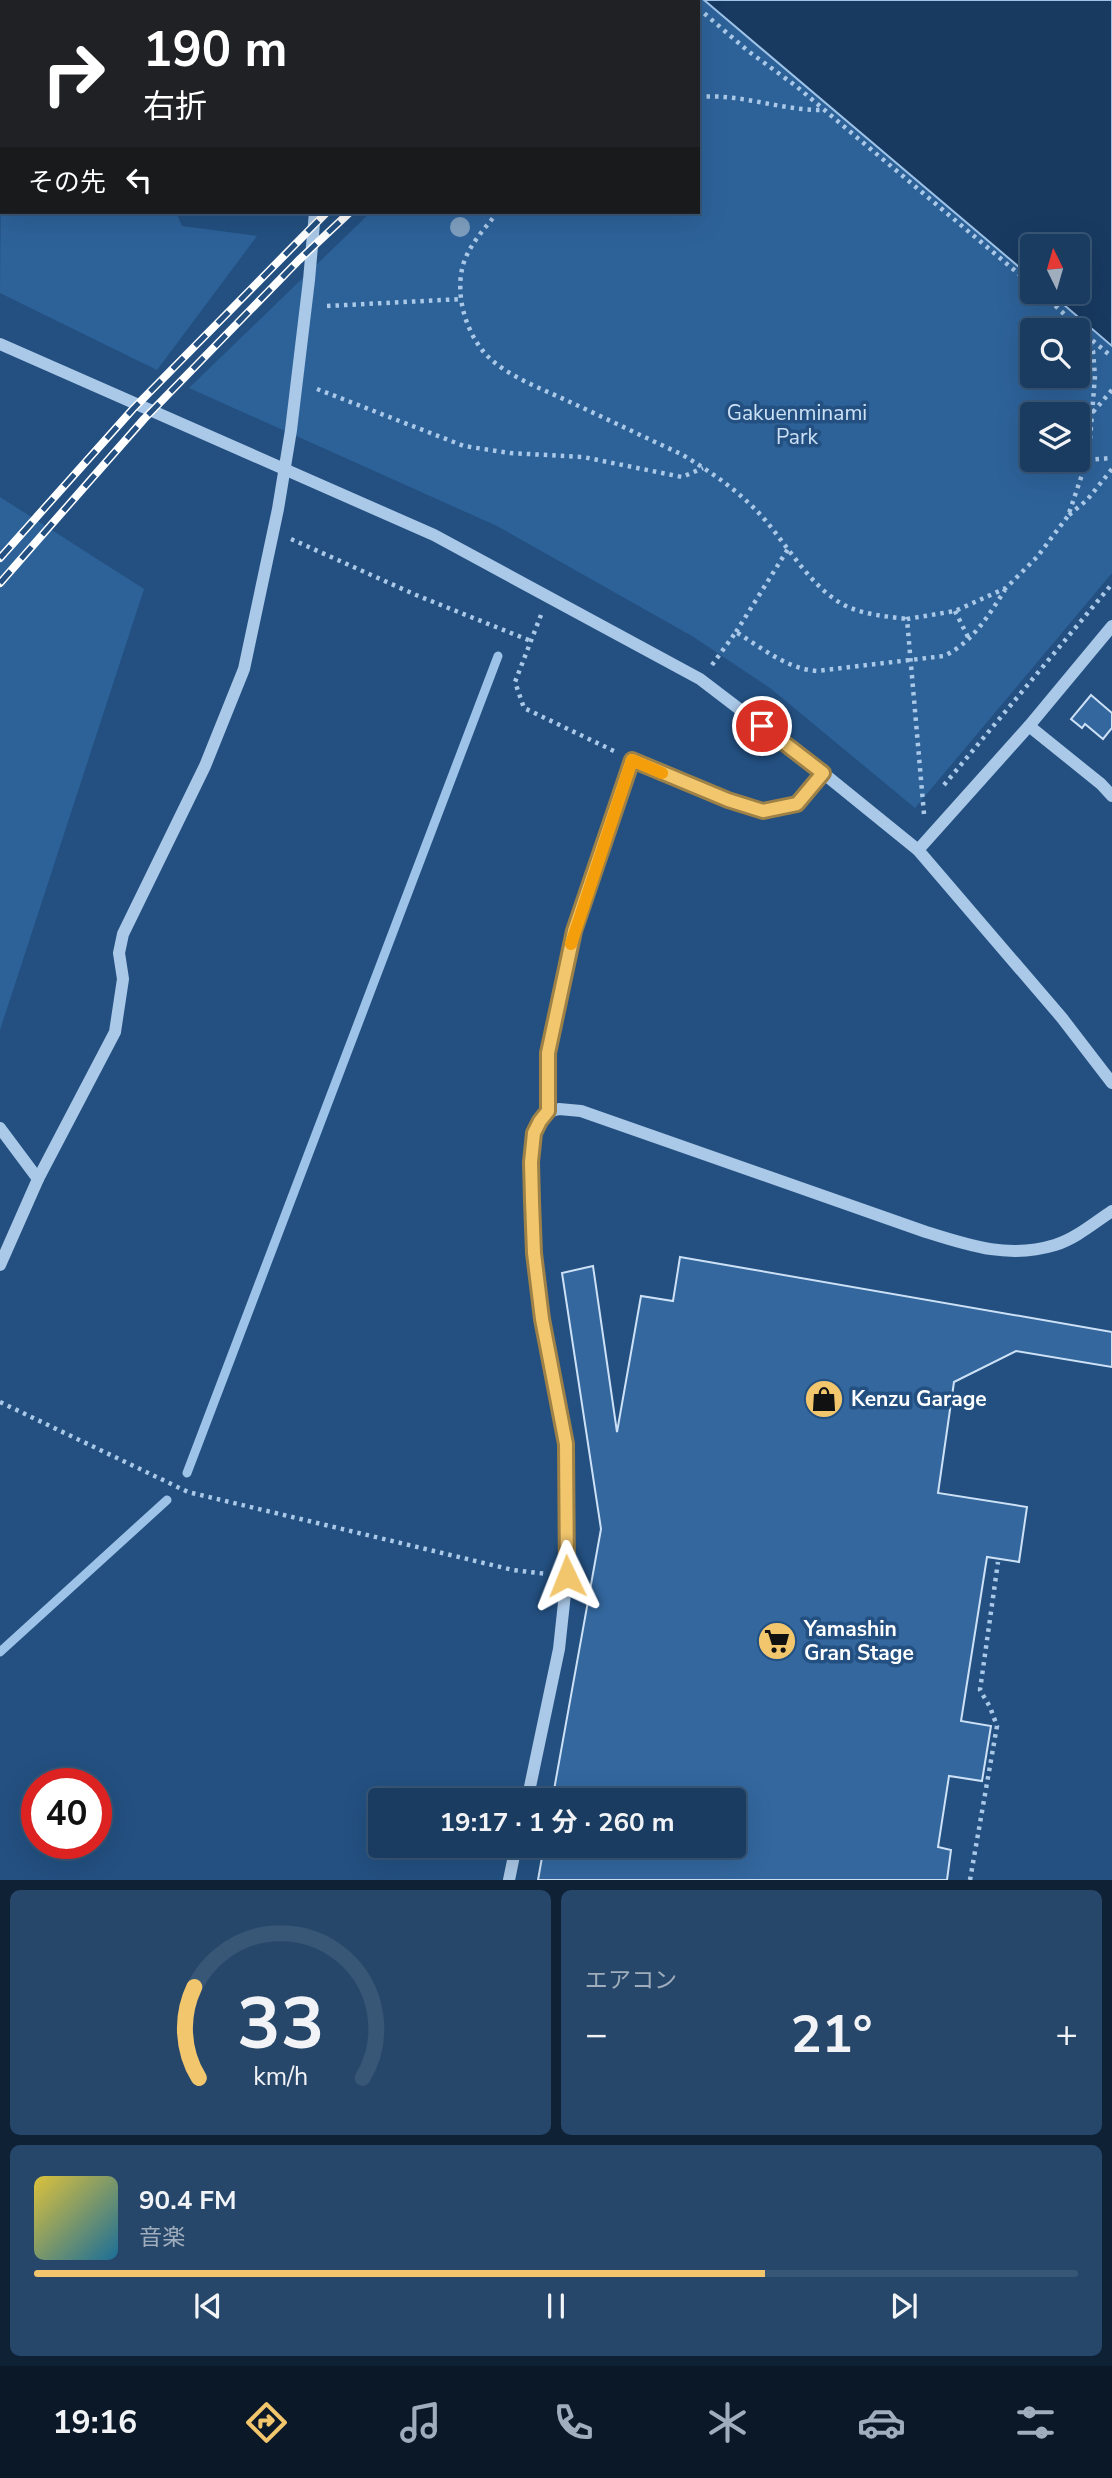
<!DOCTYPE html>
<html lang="ja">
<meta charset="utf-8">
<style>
body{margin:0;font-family:"Nunito Sans","Noto Sans JP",sans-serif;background:#27476a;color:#f1f3f6;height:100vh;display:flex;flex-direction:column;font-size:26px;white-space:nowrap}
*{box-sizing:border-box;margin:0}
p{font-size:23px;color:#9fadbd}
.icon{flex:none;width:38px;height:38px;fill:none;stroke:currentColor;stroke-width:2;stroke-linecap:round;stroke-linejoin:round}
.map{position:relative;height:1880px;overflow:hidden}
.drawer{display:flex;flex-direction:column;gap:10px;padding:10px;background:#0e2135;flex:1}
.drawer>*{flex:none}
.hud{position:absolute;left:0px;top:0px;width:700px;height:214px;box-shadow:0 7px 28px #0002,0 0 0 2px #385676;background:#202124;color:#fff;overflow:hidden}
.needle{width:46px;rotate:355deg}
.tools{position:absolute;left:1020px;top:234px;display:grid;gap:14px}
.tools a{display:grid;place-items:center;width:70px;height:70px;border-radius:7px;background:#1a3c61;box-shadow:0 7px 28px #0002,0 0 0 2px #385676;font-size:35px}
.speed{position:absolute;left:21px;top:1768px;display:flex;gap:14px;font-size:35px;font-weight:700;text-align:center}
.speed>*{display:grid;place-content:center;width:91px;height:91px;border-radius:50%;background:#1a3c61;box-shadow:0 7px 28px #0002,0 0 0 2px #385676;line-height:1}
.speed .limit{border:10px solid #d22;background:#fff;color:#111}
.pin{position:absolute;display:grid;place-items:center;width:60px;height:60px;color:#fff;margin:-30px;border:4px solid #fff;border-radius:50%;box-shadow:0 2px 7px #0007}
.me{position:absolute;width:77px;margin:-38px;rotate:358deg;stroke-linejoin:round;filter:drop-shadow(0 0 5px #0008)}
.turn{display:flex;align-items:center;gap:24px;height:147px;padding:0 28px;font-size:32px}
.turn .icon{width:91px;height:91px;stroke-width:2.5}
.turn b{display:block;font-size:49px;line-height:60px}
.then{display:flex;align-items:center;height:66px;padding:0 28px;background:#0003;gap:14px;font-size:26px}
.big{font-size:52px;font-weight:700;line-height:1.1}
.drawer .tile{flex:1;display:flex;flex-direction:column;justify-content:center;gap:10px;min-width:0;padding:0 24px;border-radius:10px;background:#27476a}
.drawer .dial{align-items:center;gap:0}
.dial svg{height:182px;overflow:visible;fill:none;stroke:#385676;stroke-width:7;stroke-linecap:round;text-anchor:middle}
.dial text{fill:#f1f3f6;stroke:none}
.song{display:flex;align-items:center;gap:21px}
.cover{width:84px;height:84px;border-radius:10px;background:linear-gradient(135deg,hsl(50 70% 55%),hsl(200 70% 35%))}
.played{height:7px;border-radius:4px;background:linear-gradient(90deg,#f2c66d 70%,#385676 70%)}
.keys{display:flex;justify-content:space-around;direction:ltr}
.heat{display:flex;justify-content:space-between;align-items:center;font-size:38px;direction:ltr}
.drawer .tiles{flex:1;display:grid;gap:10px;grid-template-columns:1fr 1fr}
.tile:last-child{grid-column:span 2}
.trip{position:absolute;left:368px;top:1788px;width:378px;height:70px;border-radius:7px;background:#1a3c61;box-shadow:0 7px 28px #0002,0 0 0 2px #385676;font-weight:700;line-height:70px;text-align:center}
.dock{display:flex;height:112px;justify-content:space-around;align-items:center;background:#0a1827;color:#9fadbd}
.dock .icon{width:49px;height:49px}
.dock .current{color:#f2c66d}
.dock b{font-size:32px;color:#f1f3f6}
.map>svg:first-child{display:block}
.green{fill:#2d6299;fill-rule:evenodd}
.water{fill:#183a61;stroke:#9ec3e8;stroke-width:2}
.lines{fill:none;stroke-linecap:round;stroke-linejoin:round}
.stream{stroke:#9ec3e8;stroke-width:9}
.building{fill:#33679e;stroke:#cde1f6;stroke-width:2}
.path{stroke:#aac8e7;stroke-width:4.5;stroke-dasharray:3.5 5;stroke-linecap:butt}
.minor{stroke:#aac8e7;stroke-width:12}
.rail-casing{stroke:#fff;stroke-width:8}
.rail{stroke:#235081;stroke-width:5;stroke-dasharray:16;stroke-linecap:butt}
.tree{fill:#80a0c1}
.route-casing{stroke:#9d8147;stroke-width:18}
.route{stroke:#f2c66d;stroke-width:12}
.slow{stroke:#f59e0b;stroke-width:12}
.labels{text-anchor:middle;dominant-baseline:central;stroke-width:7;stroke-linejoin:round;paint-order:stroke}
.park-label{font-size:21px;fill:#cde1f6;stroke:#235081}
.poi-label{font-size:21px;font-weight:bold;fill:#fff;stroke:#235081;text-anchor:start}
</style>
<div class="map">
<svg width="1112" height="1880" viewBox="0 0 1112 1880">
<rect width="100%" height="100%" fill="#235081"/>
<g class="green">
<path d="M604,0H704L1032,278V292H1049L1112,346V573L915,808L770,688L692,636L497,526L189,388L371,212H698V2H602ZM1032,331H1078V376H1032ZM1032,415H1078V460H1032Z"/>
<polygon points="2,73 2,212 176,212 182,226 257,236 157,370 0,293"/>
<polygon points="0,497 144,589 0,1030"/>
</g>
<polygon class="water" points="704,0 1112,0 1112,346 1049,292 1078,292 1078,247 1032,247 1032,278"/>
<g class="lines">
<g class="stream">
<polyline points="313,0 315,2"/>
<polyline points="187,1473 498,656"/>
<polyline points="0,1652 167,1500"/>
</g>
</g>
<g class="building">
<polygon points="1091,695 1112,713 1112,728 1103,739 1085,724 1082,728 1071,719"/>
<polygon points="680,1257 1112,1332 1112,1367 1016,1351 954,1382 938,1493 1027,1507 1019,1562 987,1557 961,1721 991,1726 982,1781 949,1776 938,1847 951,1850 947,1880 538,1880 544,1846 733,1846 733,1801 552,1801 601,1529 562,1273 593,1266 617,1432 641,1296 673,1301"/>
</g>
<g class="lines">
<g class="path">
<polyline points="644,0 644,2"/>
<polyline points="688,0 690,2"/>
<polyline points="518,2 520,0"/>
<polyline points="698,8 748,51 796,86 1032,285"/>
<path d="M698,97C741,93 781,111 824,110"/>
<path d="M498,212C485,228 469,245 463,265C454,298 468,341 494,362C516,380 545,390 570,402C607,419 644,437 681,454C708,470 733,487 755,509C784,538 807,585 844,605C864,615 885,616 907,619"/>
<polyline points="327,306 462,299"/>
<polyline points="1086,335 1112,357"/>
<polyline points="317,389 464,446 510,453 583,457 682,477 703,468"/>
<polyline points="1093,412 1112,390"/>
<polyline points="1087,460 1112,458"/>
<polyline points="1069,515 1087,500 1112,469"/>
<polyline points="291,539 416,595 531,641"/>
<polyline points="955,611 969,639"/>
<polyline points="541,615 515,682 524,708 616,752"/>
<polyline points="736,632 788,549"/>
<path d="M712,665L736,632C762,648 787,669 817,671L944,656C973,642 988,616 1005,590"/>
<polyline points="944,785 1112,584"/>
<polyline points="924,814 907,619 955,611 1006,588 1037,557 1068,516 1087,460 1090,439 1095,376 1093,351 1084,333 1041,292"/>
<polyline points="0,1402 188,1492 513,1570 547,1574"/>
<polyline points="970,1880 997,1726 990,1707 980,1690 998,1562"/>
</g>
<g class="minor">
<polyline points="286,0 287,2"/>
<polyline points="0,344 434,535 700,679 823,773 918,850 1062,1018 1112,1083"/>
<polyline points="1029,726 1101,784 1112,796"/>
<polyline points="918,850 1029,726 1112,626"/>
<polyline points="548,1112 548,1053 574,931 632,760 728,800 763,811 797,804 823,773"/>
<polyline points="0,1128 38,1179"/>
<polyline points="0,1265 38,1179 115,1032 123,979 119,953 123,934 205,766 244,669 278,509 291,430 309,280 315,212"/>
<path d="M527,1801L559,1649L567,1575L566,1444L542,1319L534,1253L531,1162L534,1133L540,1121L548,1112L559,1109L581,1111L926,1232C970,1246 1009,1259 1055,1245C1075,1239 1094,1223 1112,1211"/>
<polyline points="509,1880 516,1846"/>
</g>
<g class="rail-casing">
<g id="rail">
<polyline points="556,2 558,0"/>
<polyline points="582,2 584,0"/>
<polyline points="0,558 133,409 327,212"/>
<polyline points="0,583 144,419 299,260 350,212"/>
</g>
</g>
<use href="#rail" class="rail"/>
</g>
<circle class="tree" cx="460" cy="227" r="10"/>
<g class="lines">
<g class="route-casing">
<polyline id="route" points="567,1576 566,1444 542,1319 534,1253 532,1201 531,1162 534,1133 540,1121 548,1111 548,1053 574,931 632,760 728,800 763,811 797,804 823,773 762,726"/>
</g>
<use href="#route" class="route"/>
<polyline class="slow" points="571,944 632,760 662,773"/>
</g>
<defs>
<g id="shop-disc" transform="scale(2.0125)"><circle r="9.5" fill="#f2c66d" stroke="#235081"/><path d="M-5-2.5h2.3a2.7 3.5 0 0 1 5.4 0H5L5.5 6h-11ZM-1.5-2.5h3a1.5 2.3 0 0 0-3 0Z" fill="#111"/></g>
<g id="supermarket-disc" transform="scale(2.0125)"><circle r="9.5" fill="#f2c66d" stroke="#235081"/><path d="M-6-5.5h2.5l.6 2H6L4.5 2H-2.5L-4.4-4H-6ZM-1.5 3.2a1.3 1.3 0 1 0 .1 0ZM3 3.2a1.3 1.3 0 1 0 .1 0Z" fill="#111"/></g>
</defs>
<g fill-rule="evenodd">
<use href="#shop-disc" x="824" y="1399"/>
<use href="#supermarket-disc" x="777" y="1641"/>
</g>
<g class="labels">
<g class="park-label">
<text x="797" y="413">Gakuenminami<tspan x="797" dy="24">Park</tspan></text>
</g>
<g class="poi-label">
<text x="851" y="1399">Kenzu Garage</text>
<text x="804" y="1629">Yamashin<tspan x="804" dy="24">Gran Stage</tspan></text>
</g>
</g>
</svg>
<div class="tools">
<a><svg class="needle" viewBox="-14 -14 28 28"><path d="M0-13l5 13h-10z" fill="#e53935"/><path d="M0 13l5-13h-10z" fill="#9fadbd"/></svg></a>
<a><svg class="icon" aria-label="search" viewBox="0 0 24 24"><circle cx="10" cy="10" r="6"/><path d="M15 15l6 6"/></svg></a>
<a><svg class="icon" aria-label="layers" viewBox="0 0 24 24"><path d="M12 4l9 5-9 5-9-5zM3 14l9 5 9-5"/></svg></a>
</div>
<div class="speed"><div class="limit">40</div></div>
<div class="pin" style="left:762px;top:726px;background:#d93025"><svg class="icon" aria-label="arrive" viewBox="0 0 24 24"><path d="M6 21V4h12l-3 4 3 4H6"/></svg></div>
<svg class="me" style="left:567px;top:1576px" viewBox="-20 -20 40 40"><path d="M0-17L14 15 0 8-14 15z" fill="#f2c66d" stroke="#fff" stroke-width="4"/></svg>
<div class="trip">19:17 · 1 分 · 260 m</div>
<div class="hud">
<div class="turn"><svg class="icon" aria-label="right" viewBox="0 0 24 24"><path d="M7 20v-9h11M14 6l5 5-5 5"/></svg><div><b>190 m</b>右折</div></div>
<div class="then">その先<svg class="icon" aria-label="left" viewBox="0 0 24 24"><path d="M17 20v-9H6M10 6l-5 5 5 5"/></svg></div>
</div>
</div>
<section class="drawer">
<div class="tiles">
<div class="tile dial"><svg viewBox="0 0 100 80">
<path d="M14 69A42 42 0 1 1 86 69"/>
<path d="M14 69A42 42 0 0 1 12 29" stroke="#f2c66d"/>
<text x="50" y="56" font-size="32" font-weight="700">33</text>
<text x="50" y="72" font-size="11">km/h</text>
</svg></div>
<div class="tile"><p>エアコン</p>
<div class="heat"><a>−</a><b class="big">21°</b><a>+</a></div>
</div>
<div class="tile">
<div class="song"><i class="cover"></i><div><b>90.4 FM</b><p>音楽</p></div></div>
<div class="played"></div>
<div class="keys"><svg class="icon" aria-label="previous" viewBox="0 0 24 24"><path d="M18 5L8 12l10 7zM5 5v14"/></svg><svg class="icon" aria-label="pause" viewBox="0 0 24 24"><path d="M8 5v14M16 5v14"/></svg><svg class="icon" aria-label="next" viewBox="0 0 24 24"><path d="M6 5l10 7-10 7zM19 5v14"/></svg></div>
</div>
</div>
</section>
<nav class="dock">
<b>19:16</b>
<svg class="icon current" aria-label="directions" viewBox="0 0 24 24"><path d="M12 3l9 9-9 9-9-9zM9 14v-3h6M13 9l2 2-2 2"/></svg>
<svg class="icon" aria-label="music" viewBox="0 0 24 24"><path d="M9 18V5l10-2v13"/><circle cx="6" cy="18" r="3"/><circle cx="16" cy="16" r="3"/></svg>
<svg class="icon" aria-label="phone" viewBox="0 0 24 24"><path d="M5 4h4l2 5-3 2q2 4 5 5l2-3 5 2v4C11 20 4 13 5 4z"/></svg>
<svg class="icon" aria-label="climate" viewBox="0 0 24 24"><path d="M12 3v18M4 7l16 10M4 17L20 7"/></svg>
<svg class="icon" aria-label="car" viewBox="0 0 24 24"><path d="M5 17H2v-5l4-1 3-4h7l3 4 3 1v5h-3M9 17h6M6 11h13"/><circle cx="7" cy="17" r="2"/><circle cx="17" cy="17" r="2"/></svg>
<svg class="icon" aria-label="filters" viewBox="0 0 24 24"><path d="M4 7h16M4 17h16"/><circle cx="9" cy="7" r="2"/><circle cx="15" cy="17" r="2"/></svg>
</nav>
